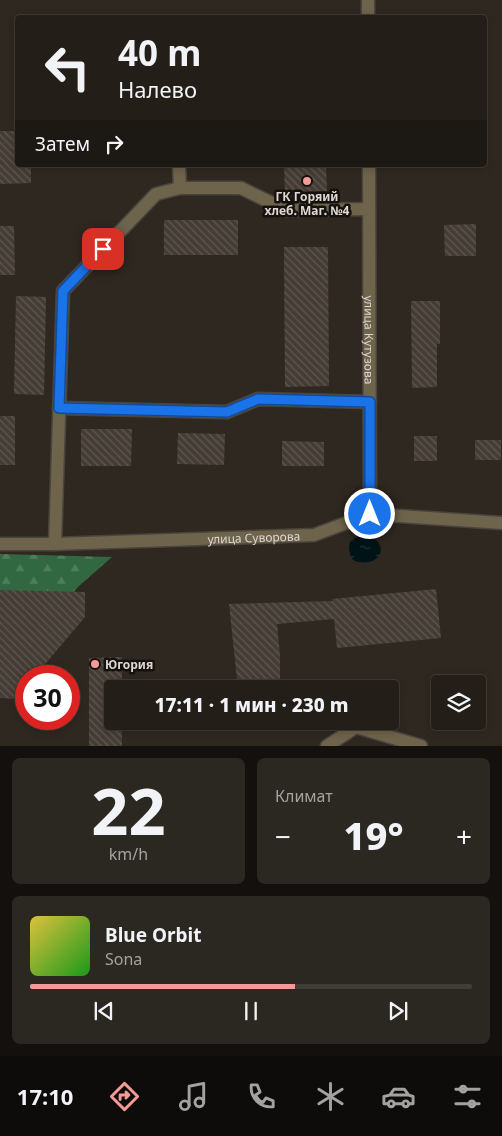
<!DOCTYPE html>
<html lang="ru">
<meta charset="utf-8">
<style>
body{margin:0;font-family:"Noto Sans",sans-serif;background:#2b2721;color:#f1f3f6;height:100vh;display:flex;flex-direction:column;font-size:19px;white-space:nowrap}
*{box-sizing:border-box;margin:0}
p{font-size:16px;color:#a3a2a2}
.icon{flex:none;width:28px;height:28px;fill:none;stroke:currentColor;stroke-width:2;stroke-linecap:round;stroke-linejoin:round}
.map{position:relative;height:746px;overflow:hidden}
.side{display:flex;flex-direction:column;gap:12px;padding:12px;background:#13100d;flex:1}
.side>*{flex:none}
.guide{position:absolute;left:15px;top:15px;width:472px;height:152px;border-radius:5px;box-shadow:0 2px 8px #0003,0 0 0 1px #403c37;background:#231e18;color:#f1f3f6;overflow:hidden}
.fabs{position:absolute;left:431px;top:675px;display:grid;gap:10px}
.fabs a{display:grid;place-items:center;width:55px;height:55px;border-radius:5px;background:#231e18;box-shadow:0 2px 8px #0003,0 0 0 1px #403c37;font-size:25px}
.speed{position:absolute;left:15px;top:665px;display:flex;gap:10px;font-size:25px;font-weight:700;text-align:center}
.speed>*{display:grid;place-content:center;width:65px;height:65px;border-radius:50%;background:#231e18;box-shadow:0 2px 8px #0003,0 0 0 1px #403c37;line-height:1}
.speed .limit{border:8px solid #d22;background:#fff;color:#111}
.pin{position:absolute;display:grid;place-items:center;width:42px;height:42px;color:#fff;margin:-21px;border-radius:10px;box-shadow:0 2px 8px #0006}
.me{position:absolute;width:55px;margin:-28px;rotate:0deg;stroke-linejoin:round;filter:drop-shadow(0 0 4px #0008)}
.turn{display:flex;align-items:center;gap:18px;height:105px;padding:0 20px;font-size:22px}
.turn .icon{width:65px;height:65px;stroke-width:2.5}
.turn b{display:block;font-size:35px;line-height:42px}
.then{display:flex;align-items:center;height:48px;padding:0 20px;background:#0003;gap:10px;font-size:19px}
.big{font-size:38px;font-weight:800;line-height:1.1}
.side .tile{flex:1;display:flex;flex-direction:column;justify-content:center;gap:8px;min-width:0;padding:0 18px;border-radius:8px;background:#2b2721}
.side .dial{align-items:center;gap:0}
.dial b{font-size:65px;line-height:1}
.song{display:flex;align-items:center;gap:15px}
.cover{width:60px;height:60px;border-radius:8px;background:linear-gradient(135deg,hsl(50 70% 55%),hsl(120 70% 35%))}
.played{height:5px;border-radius:2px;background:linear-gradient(90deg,#f59b97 60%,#403c37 60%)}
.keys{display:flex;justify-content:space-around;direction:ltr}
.heat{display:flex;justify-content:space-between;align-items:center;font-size:28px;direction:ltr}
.side .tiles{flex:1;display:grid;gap:12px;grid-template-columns:1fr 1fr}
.tile:last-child{grid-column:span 2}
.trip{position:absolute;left:104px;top:680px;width:295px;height:50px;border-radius:5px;background:#231e18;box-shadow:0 2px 8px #0003,0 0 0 1px #403c37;font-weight:800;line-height:50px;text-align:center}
.tab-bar{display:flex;height:80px;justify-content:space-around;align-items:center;background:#0e0c0a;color:#a3a2a2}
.tab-bar .icon{width:35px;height:35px}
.tab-bar .active{color:#f59b97}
.tab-bar b{font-size:22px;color:#f1f3f6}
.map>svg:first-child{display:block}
.forest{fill:url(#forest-firs)}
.water{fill:url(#water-ripples)}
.building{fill:url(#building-back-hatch)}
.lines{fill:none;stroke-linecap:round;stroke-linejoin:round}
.minor-casing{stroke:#4b443d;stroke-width:15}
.minor{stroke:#6e634b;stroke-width:12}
.route-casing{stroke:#114b97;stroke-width:12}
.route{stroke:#1a73e8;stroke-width:9}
.poi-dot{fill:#f59b97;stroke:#15110e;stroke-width:2}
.labels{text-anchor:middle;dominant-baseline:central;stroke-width:5;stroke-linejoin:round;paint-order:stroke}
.poi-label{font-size:12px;font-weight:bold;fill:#ddd8d3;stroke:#15110e}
.street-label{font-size:12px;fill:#ddd8d3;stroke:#15110e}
</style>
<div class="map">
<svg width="502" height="746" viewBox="0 0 502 746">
<defs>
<pattern id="forest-firs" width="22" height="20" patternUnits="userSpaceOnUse" patternTransform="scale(1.25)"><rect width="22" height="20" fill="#326841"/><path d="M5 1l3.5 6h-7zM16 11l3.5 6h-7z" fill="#4f7d5c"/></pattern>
<pattern id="water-ripples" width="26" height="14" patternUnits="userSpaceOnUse" patternTransform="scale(1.25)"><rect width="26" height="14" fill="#001317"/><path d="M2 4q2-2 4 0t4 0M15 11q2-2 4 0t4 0" fill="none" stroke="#253538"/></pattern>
<pattern id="building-back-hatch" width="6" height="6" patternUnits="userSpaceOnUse" patternTransform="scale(1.25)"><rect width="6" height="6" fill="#453d35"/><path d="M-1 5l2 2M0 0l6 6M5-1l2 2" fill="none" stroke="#5f5851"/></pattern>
</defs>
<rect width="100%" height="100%" fill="#2f2820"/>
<polygon class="forest" points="0,554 112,557 79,586 16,655 0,669"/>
<path class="water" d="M368,537L374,538C391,552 373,569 353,560C349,554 346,541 355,538C359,536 365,537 368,537Z"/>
<g class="building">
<polygon points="0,131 18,131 18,165 31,165 31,183 0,184"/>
<polygon points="284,165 326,165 327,191 285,192"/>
<rect x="164" y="220" width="74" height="35"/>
<polygon points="476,224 476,256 445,256 444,225"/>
<polygon points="0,226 14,226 15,275 0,275"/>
<polygon points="284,247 328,247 329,386 285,387"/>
<polygon points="16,296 46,297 44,395 14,394"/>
<polygon points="411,301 440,301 440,344 437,344 437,387 412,388"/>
<rect x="0" y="416" width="15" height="49"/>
<polygon points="81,429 132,429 131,466 81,466"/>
<polygon points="178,433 225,434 224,465 177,464"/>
<rect x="414" y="436" width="23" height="25"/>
<rect x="475" y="440" width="26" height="20"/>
<polygon points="282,441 324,442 324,466 282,466"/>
<polygon points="436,589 441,638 337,648 334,619 277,624 280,655 280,689 238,689 229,604 333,601 332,599"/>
<polygon points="0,590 85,592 85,617 35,676 26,676 26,687 16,699 0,698"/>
<polygon points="122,657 122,689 112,689 112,721 122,721 122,746 89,746 89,658"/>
</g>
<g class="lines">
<g class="minor-casing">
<g id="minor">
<polyline points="368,0 368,18"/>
<path id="s1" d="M369,165L370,514"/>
<polyline points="180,188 241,188 286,210 369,209"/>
<polyline points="59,408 227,412 258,399 370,402"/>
<path id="s2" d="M0,544H55L314,535L370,514L502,523"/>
<polyline points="55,544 63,291 156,194 180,188 179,165"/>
<polyline points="327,746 356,727 421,746"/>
</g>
</g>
<use href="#minor" class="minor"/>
</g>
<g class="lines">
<g class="route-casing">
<polyline id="route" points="103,249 63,291 59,408 227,412 258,399 370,402 370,514"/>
</g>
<use href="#route" class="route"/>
</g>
<g class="poi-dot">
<circle cx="307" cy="181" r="5"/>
<circle cx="95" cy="664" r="5"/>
</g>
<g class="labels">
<g class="poi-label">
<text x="307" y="196">ГК Горяий<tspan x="307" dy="14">хлеб. Маг. №4</tspan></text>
<text x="105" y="664" text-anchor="start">Югория</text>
</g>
<g class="street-label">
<text stroke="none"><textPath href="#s1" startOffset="175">улица Кутузова</textPath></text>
<text stroke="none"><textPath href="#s2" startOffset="254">улица Суворова</textPath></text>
</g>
</g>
</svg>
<div class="fabs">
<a><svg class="icon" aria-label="layers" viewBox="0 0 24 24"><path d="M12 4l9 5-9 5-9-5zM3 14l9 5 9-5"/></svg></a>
</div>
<div class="speed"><div class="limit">30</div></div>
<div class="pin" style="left:103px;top:249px;background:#d93025"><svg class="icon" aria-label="arrive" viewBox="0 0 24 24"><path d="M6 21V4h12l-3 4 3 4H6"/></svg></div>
<svg class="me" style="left:370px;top:514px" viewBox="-20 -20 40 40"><circle r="17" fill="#1a73e8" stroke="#fff" stroke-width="3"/><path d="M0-11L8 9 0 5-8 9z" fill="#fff"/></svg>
<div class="trip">17:11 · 1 мин · 230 m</div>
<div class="guide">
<div class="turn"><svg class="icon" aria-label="left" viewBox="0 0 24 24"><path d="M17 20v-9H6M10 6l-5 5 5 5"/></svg><div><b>40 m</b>Налево</div></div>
<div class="then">Затем<svg class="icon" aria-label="right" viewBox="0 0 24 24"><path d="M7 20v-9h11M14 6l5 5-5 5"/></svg></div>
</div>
</div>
<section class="side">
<div class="tiles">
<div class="tile dial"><b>22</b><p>km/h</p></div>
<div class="tile"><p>Климат</p>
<div class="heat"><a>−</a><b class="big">19°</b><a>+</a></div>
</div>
<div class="tile">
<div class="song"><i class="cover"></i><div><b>Blue Orbit</b><p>Sona</p></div></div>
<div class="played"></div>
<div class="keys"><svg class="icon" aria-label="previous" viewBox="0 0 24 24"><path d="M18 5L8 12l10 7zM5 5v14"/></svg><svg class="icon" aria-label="pause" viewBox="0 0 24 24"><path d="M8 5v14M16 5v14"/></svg><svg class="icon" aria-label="next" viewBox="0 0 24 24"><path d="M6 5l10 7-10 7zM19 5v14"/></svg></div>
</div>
</div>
</section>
<nav class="tab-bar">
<b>17:10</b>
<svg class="icon active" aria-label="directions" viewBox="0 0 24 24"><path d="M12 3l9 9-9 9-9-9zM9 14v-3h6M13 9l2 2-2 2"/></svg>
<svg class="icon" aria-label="music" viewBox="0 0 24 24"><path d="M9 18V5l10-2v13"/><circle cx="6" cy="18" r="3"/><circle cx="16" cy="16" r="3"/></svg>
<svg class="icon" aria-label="phone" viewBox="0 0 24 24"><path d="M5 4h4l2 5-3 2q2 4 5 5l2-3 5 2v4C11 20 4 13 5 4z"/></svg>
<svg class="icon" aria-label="climate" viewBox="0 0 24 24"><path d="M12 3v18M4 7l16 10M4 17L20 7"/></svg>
<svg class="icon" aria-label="car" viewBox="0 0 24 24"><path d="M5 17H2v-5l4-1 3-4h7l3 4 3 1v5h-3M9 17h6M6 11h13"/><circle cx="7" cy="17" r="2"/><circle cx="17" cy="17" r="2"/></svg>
<svg class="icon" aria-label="filters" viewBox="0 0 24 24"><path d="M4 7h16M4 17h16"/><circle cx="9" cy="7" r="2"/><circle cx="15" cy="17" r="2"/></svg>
</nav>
